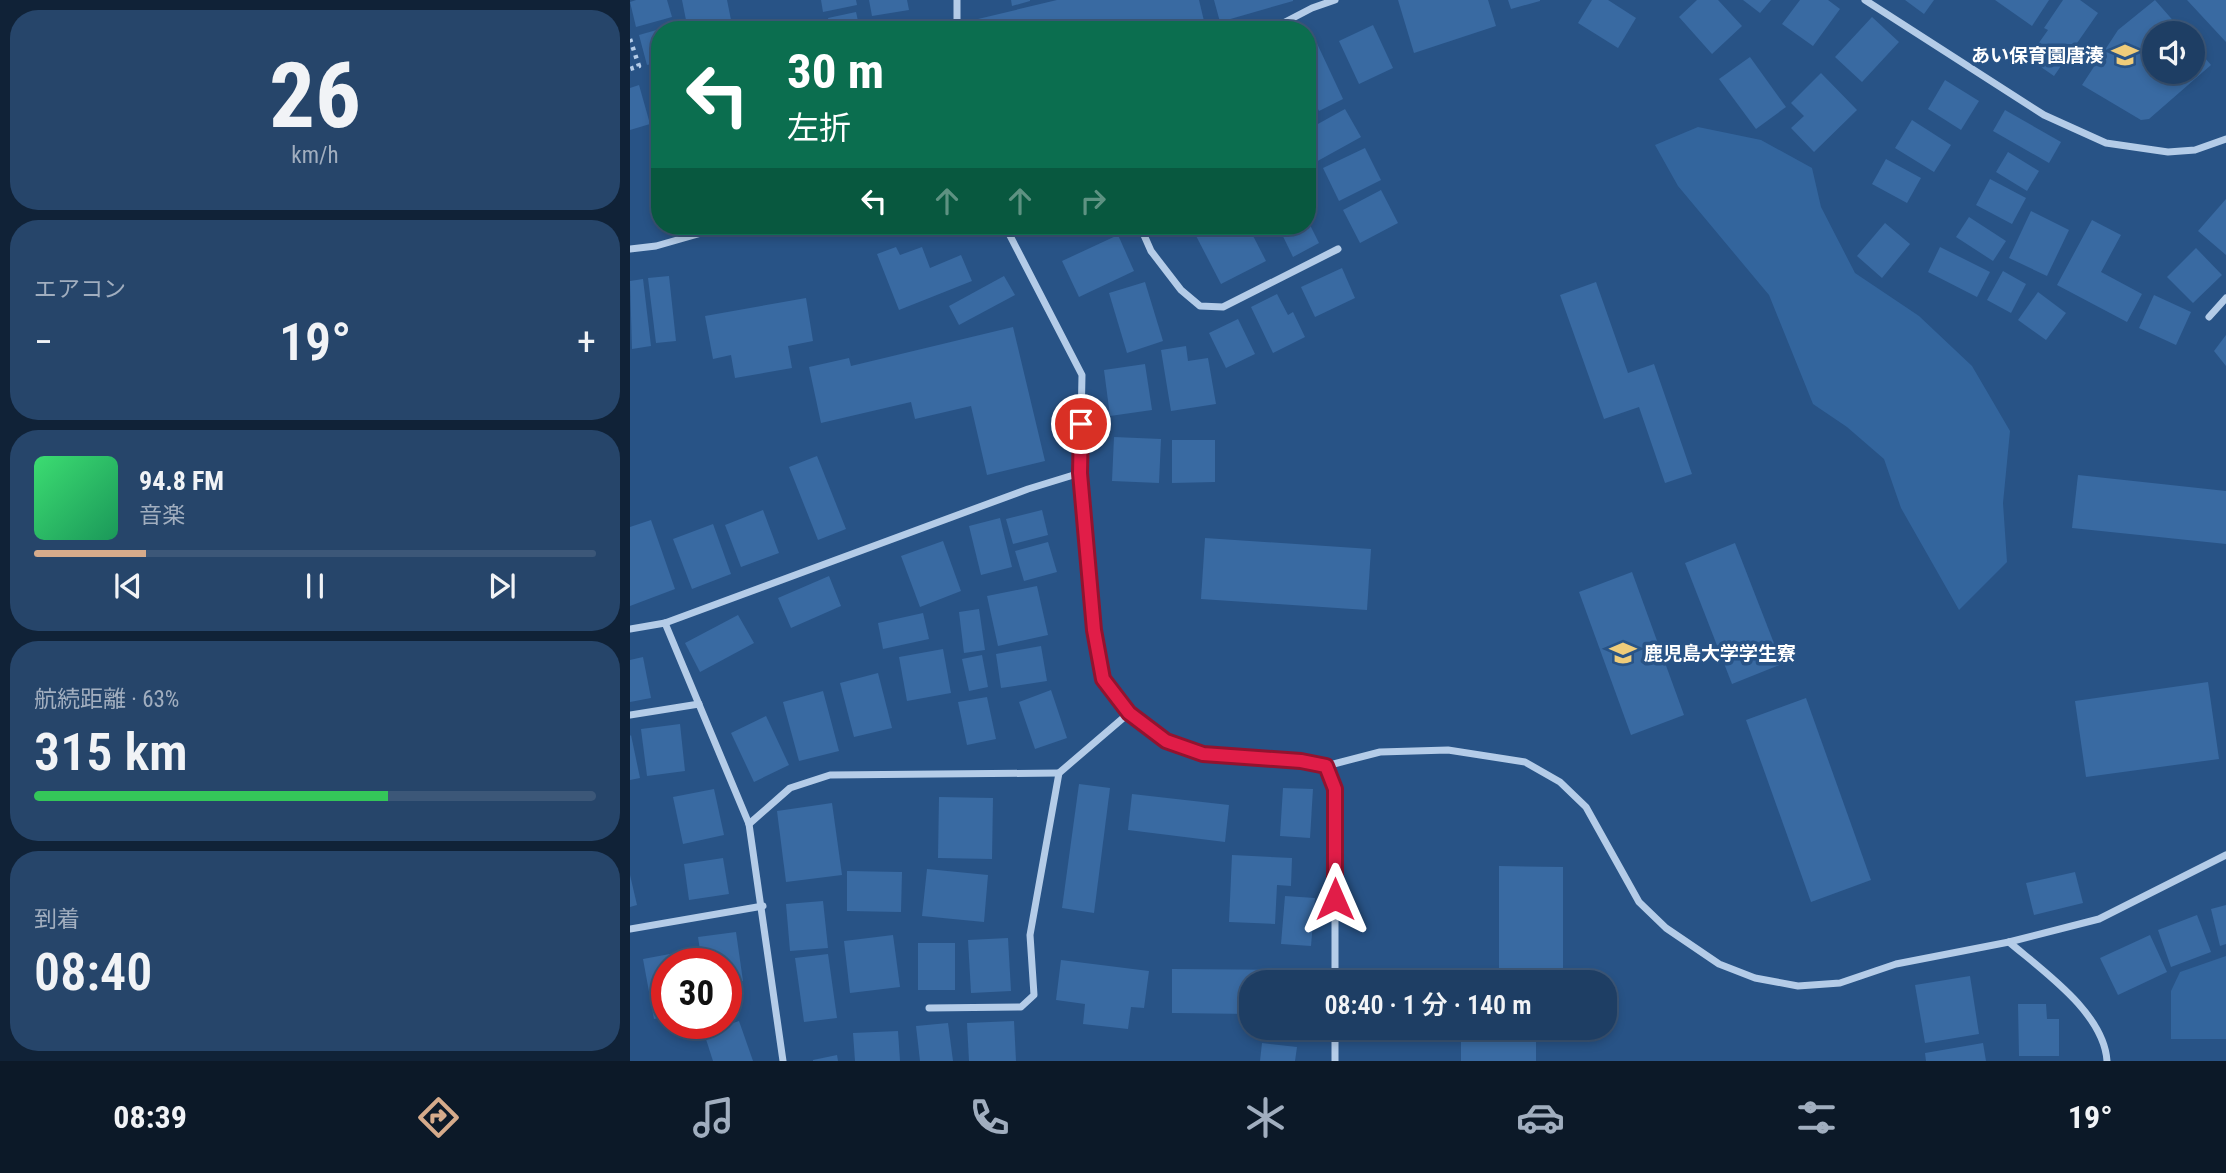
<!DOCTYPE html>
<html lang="ja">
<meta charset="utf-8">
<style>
body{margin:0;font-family:"Roboto Condensed","Noto Sans JP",sans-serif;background:#26456a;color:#f1f3f6;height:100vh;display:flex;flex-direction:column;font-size:26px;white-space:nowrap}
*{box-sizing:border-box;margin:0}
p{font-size:23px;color:#a1aebf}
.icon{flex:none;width:38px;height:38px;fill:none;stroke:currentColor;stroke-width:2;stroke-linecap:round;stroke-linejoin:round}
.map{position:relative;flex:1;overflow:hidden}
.sheet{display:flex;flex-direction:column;gap:10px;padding:10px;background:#102237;width:630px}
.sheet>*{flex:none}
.guide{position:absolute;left:21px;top:21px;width:665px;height:214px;border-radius:28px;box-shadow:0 4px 10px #0003,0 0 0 2px #3c5778;background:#0b6e4f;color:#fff;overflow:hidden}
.controls{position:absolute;left:1512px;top:21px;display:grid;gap:14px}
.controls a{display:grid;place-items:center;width:63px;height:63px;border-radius:50%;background:#1e3e64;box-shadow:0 4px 10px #0003,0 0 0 2px #3c5778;font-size:35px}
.speed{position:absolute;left:21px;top:948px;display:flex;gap:14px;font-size:35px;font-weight:700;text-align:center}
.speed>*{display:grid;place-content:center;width:91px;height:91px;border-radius:50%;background:#1e3e64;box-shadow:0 4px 10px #0003,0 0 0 2px #3c5778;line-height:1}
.speed .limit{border:10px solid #d22;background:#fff;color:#111}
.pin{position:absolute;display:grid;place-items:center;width:60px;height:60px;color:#fff;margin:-30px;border:4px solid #fff;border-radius:50%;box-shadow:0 2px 7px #0007}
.me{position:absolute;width:77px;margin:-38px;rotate:0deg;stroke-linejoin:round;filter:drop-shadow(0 0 5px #0008)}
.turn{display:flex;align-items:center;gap:24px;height:147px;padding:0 21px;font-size:32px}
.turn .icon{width:91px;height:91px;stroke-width:2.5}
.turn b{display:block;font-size:49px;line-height:60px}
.lanes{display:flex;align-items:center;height:66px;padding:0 21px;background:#0003;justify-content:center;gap:35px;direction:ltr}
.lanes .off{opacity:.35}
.big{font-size:52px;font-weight:600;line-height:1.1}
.sheet .card{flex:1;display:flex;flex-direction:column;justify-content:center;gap:10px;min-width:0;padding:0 24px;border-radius:28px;background:#26456a}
.sheet .dial{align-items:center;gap:0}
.dial b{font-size:91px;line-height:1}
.song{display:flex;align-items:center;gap:21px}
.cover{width:84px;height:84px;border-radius:10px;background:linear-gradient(135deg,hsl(140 70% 55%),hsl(150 70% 35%))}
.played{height:7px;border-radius:4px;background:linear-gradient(90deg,#d6ab8b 20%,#3c5778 20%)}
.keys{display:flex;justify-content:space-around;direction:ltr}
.heat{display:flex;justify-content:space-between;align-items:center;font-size:38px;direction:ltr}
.charge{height:10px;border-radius:5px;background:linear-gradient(90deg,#34c759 63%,#3c5778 0)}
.trip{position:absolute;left:609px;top:970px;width:378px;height:70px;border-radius:28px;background:#1e3e64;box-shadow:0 4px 10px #0003,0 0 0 2px #3c5778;font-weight:600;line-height:70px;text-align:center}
.menu{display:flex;height:112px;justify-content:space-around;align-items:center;background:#0c1928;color:#a1aebf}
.menu .icon{width:49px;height:49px}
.menu .active{color:#d6ab8b}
.menu b{font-size:32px;color:#f1f3f6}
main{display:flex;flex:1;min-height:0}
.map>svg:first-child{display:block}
.green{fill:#33659d}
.building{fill:#396aa2}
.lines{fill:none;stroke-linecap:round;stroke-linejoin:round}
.path{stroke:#b4cce8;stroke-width:4.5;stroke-dasharray:3.5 5;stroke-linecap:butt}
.minor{stroke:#b4cce8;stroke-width:7}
.route-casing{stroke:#92132f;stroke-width:18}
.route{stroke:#e11d48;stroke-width:12}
.labels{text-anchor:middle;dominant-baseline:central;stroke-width:7;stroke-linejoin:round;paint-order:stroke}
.poi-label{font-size:19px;font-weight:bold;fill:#fff;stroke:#285386;text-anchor:end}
</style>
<main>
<section class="sheet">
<div class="card dial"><b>26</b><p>km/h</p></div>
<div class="card"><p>エアコン</p>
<div class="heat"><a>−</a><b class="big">19°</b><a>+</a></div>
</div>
<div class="card">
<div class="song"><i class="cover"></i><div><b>94.8 FM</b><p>音楽</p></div></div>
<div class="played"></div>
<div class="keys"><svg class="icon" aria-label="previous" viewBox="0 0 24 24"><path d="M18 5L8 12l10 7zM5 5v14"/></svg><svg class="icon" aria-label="pause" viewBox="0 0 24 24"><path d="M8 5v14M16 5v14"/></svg><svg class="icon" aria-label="next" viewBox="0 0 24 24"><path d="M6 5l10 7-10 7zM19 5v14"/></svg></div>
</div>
<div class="card"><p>航続距離 · 63%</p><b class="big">315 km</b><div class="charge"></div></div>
<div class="card"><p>到着</p><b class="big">08:40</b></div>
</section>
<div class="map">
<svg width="1596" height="1061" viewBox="0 0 1596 1061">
<rect width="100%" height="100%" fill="#285386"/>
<g class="green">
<polygon points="1068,127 1131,140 1182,168 1191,207 1225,273 1289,316 1342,366 1380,431 1373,503 1377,562 1329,610 1271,508 1254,459 1217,427 1183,404 1139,295 1048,186 1025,145"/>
<polygon points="1596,956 1596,1039 1541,1039 1541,991 1550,972"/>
</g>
<g class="building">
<polygon points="6,0 37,0 42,17 6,27 0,2"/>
<polygon points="52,0 97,0 103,30 58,30"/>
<polygon points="191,0 226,0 227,5 193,12"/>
<polygon points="239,0 277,0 279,10 242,16"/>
<polygon points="381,0 400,0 400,1 382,6"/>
<polygon points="427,0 569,0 574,21 540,30 350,30 348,19"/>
<polygon points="584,0 663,0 663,1 590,22"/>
<polygon points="768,0 858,0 866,26 784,53"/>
<polygon points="878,0 910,0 910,1 881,9"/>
<polygon points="962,0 978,0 1006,18 988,48 948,23"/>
<polygon points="1067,0 1088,0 1112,26 1082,54 1049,17"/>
<polygon points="1113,0 1141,0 1130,13"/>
<polygon points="1170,0 1198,0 1210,9 1183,46 1152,24"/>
<polygon points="1275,0 1304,0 1294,14"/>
<polygon points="1365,0 1419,0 1402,26"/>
<polygon points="1433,0 1450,0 1468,13 1424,76 1398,58 1418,30 1414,28"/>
<polygon points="1525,0 1554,33 1524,33 1524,72 1563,72 1563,44 1581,65 1519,119 1511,120 1452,85 1488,30"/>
<polygon points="1557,0 1596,0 1596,42"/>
<polygon points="226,12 230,30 200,30 198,18"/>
<polygon points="1242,17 1269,42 1232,82 1205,57"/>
<polygon points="743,25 763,68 729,84 709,41"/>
<polygon points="30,29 30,62 17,65 9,35"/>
<polygon points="683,35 713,99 689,111 677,88 677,38"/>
<polygon points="1120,57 1156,107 1126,129 1089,79"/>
<polygon points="1191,73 1227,110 1184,152 1161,128 1174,116 1161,103"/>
<polygon points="1315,80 1349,101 1331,130 1298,109"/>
<polygon points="30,84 30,120 29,120 21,86"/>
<polygon points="9,85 20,124 0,130 0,88"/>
<polygon points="715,109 731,137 684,163 677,150 677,130"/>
<polygon points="1375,110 1431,142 1419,163 1363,131"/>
<polygon points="1282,120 1321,145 1304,172 1265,148"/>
<polygon points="735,148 751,180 709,201 693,168"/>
<polygon points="1378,152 1409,171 1397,191 1366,172"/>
<polygon points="1256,159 1291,178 1277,203 1242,184"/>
<polygon points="1360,179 1396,198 1382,224 1346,205"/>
<polygon points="751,190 768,223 730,243 713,210"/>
<polygon points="1596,199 1596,255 1568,231"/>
<polygon points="1401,211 1439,230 1417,276 1379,258"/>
<polygon points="1339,217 1376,241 1363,261 1326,237"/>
<polygon points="677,219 689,243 663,257 648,226 677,226"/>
<polygon points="1462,220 1491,235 1471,272 1512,294 1497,322 1427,285"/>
<polygon points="1255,223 1280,244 1252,278 1227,256"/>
<polygon points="571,226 618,226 636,261 591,284 563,230"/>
<polygon points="488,235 504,271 449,297 432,261"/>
<polygon points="266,247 270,255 292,247 300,268 331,255 342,281 269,310 247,254"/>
<polygon points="1310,247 1360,272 1347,297 1298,272"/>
<polygon points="1566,248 1592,275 1563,303 1537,277"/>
<polygon points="712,268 725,298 685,317 671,287"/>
<polygon points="1373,271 1396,284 1381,313 1357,300"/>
<polygon points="39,276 46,341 26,343 18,278"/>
<polygon points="374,276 385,295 329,325 319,306"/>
<polygon points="13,279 21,346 2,349 0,281"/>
<polygon points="515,282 533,341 497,353 479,293"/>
<polygon points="966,282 998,373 1024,364 1062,474 1035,483 1009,407 974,419 930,295"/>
<polygon points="1408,292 1436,313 1416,340 1388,320"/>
<polygon points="647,294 658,315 663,312 675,337 643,353 621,307"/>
<polygon points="1524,295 1561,312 1546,345 1509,328"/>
<polygon points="176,298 183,341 158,346 162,368 105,378 101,355 83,359 75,316"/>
<polygon points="608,319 625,354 596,368 579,333"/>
<polygon points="383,327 415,461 357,475 341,406 285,419 281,402 191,423 179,367 219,358 221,366"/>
<polygon points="1596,335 1596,366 1584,351"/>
<polygon points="556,346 558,361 578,358 586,404 541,411 531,350"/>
<polygon points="515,364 522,410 480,416 474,370"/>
<polygon points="484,437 531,439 529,483 482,481"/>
<polygon points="542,440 585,440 585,482 542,483"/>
<polygon points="187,456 216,529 188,540 159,467"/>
<polygon points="1448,475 1596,491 1596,544 1442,528"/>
<polygon points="133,510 149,553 111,567 95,525"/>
<polygon points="412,510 418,535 383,544 376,519"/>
<polygon points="370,518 382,567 351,575 339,526"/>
<polygon points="21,520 45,589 0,606 0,527"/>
<polygon points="83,524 101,574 62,589 43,539"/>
<polygon points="575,538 741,549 737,610 571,599"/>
<polygon points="313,541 331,591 290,607 271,556"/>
<polygon points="418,542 427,572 394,581 385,551"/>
<polygon points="1105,543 1152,664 1102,684 1055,563"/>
<polygon points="1002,572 1054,715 1001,735 949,592"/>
<polygon points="199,576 211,606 161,628 148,598"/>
<polygon points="407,586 418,635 368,646 357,596"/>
<polygon points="349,609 355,650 334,653 329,612"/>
<polygon points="293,613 299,639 253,649 248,623"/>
<polygon points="108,615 124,643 70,672 55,643"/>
<polygon points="411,646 417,681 371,688 366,654"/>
<polygon points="313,649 321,693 277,701 269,657"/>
<polygon points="352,655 358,687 339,691 332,659"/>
<polygon points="13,657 21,698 0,702 0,660"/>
<polygon points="248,673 262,728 224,737 210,683"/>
<polygon points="1578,682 1589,759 1456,777 1445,701"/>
<polygon points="421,690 437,738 405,749 389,702"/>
<polygon points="193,691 209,751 169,761 153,702"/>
<polygon points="357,697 366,739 337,745 328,702"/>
<polygon points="1176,698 1241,880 1181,902 1116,720"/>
<polygon points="136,716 159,765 124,782 101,733"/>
<polygon points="50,724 55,771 17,776 11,729"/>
<polygon points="1,735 10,778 0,780 0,736"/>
<polygon points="449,784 480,788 464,913 432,908"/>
<polygon points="653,788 683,789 680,838 650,836"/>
<polygon points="84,789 94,835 53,844 43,797"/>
<polygon points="502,794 599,805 595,842 498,830"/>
<polygon points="309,797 363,798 362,859 308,858"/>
<polygon points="202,803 212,875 156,882 147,811"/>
<polygon points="602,855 662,858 661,886 647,885 645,924 599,922"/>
<polygon points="93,858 99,894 59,900 54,864"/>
<polygon points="869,866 933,867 933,979 869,982"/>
<polygon points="297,869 358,875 354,922 292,916"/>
<polygon points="217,871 272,872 271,912 217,911"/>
<polygon points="1445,872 1453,903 1404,915 1396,883"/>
<polygon points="0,875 7,905 0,907"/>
<polygon points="655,896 685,898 681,946 651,944"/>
<polygon points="193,901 198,948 160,951 156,904"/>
<polygon points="1596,905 1596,944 1590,946 1581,909"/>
<polygon points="1567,915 1581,952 1541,967 1528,930"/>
<polygon points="106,932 113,981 96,984 96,964 72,964 68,937"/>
<polygon points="263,935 270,987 220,993 214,941"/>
<polygon points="1520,935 1537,972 1488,995 1470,958"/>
<polygon points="378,938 381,991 341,993 338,940"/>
<rect x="288" y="943" width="37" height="47"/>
<polygon points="56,951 58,964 37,964 37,1016 24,1019 13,959"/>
<polygon points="198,954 207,1018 174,1022 165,958"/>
<polygon points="431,960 519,971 514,1008 501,1007 498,1029 453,1024 455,1004 426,1000"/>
<polygon points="542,969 670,970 670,982 621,982 621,1014 542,1013"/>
<polygon points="1340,976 1349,1034 1295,1043 1285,985"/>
<polygon points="1388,1004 1416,1004 1417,1019 1429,1019 1429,1056 1389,1056"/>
<polygon points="109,1021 123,1061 83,1061 74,1033"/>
<polygon points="384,1021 386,1061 339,1061 337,1023"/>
<polygon points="318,1023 323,1061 290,1061 286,1026"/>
<rect x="831" y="1027" width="75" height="34"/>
<polygon points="268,1031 270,1061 225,1061 223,1033"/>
<polygon points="632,1043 667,1047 665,1061 630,1061"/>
<polygon points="1353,1043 1356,1061 1296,1061 1295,1053"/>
<polygon points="207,1055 208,1061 183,1061 183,1060"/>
</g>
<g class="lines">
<polyline class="path" points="0,39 9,66 0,69"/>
<g class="minor">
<polyline points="1235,0 1414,115 1476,143 1538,152 1565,150 1596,139"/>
<polyline points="327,30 327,0"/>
<polyline points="640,30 682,8 705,0"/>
<polyline points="375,226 452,375 450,473 464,630 473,679 499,713 536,742 573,754 671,761 696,766 705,789 705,982"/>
<polyline points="510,226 521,251 551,290 570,306 593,307 708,249"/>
<polyline points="0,249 26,246 96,226"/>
<polyline points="1579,317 1596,298"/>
<polyline points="35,623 119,824 153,1061"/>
<polyline points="0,629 35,623 398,489 450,473"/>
<polyline points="0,715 69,704"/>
<polyline points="696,766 750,752 818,750 895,762 930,782 956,807 1009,902 1036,928 1089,964 1125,978 1168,986 1210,983 1266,964 1379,942 1469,919 1596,855"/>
<polyline points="119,824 160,788 200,775 429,773"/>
<polyline points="0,929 133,906"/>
<path d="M1379,942C1413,971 1474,1013 1477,1061"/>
<polyline points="299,1008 391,1007 404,995 400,935 429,773 499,713"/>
<polyline points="705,1027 705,1061"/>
</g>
</g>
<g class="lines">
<g class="route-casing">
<polyline id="route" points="451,424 450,473 464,630 473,679 499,713 536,741 573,754 671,761 696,766 705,789 705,899"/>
</g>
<use href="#route" class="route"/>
</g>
<defs>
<g id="school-bare" transform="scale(2.1)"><path d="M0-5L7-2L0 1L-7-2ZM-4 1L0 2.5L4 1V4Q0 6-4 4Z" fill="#efcc7a" stroke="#285386" stroke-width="2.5" paint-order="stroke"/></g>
<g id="university-bare" transform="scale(2.1)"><path d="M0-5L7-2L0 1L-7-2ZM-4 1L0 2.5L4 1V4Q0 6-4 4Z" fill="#efcc7a" stroke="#285386" stroke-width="2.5" paint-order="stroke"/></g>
</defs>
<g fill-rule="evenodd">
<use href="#school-bare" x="1495" y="55"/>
<use href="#university-bare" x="993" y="653"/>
</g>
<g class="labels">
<g class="poi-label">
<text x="1474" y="55">あい保育園唐湊</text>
<text x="1014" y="653" text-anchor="start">鹿児島大学学生寮</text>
</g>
</g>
</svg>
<div class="controls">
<a><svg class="icon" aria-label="sound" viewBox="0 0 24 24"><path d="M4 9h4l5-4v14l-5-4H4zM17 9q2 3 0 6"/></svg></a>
</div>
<div class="speed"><div class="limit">30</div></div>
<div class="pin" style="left:451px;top:424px;background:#d93025"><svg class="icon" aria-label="arrive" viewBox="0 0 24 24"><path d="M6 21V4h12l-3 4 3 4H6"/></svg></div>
<svg class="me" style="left:705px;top:899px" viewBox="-20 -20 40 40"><path d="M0-17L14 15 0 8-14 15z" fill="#e11d48" stroke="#fff" stroke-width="4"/></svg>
<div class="trip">08:40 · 1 分 · 140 m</div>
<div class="guide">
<div class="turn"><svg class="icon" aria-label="left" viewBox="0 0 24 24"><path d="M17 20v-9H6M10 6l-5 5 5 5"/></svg><div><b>30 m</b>左折</div></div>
<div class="lanes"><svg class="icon" aria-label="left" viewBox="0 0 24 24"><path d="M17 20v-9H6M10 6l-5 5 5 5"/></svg><svg class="icon off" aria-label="ahead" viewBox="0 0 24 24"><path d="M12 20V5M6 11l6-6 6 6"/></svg><svg class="icon off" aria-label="ahead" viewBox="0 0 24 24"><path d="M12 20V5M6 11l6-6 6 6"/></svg><svg class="icon off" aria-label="right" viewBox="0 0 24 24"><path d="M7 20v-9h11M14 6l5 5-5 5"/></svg></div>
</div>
</div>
</main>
<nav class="menu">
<b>08:39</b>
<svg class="icon active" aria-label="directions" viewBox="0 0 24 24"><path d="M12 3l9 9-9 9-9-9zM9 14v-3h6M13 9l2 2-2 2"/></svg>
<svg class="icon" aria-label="music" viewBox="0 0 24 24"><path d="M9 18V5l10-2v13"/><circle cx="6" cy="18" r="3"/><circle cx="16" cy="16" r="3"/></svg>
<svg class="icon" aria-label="phone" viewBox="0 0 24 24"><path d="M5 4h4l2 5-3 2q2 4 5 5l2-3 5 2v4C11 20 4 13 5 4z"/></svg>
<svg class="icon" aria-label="climate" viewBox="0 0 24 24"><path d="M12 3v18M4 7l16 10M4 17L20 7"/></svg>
<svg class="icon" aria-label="car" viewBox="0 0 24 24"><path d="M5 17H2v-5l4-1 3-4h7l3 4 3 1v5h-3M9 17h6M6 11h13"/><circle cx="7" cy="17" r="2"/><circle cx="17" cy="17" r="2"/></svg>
<svg class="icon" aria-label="filters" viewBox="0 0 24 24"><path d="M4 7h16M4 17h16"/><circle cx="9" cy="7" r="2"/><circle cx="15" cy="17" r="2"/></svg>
<b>19°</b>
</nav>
